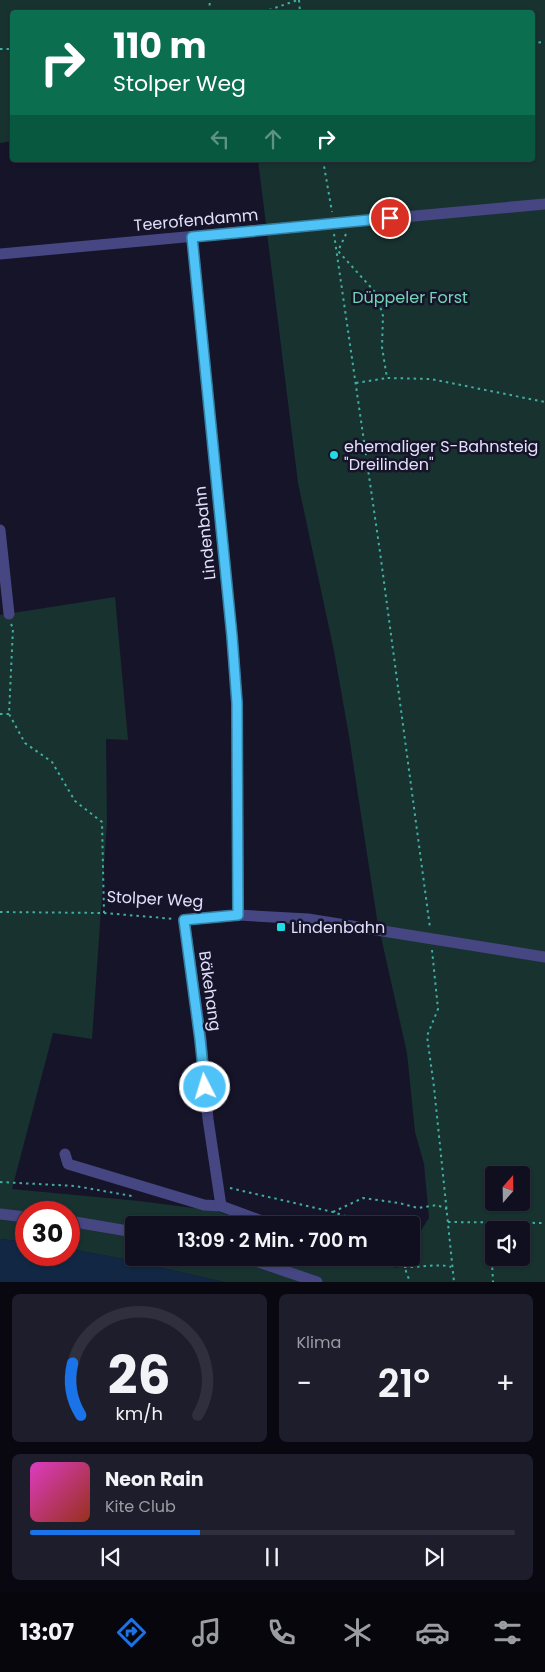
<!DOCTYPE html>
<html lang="de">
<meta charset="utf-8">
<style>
body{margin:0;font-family:Poppins,sans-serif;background:#1e1d2c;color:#f1f3f6;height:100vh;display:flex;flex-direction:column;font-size:19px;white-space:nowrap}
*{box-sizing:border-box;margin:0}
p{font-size:16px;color:#9c9ca4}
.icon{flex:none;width:28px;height:28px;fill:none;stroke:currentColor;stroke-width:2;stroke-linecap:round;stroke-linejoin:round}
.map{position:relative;height:1282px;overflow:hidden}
.sheet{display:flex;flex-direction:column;gap:12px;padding:12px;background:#090811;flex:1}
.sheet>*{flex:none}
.hud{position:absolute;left:10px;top:10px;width:525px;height:152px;border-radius:5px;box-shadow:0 1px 4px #0004,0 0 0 1px #302f3d;background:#0b6e4f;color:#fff;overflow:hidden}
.needle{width:32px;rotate:20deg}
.buttons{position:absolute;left:485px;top:1166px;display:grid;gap:10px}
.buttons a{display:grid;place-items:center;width:45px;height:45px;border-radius:5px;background:#100f1f;box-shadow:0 1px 4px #0004,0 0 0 1px #302f3d;font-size:25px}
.speed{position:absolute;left:15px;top:1201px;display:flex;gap:10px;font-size:25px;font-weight:700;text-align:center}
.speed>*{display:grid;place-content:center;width:65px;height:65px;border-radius:50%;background:#100f1f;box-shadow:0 1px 4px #0004,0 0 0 1px #302f3d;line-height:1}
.speed .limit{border:8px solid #d22;background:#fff;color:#111}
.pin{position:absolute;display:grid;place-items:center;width:42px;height:42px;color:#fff;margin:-21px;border:2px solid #fff;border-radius:50%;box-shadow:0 1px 5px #0007}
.me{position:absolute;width:55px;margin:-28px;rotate:355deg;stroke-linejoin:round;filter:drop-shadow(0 0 4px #0008)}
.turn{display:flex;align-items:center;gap:18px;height:105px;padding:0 20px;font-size:22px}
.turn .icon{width:65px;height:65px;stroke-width:2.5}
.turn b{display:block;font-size:35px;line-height:42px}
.lanes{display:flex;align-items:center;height:48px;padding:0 20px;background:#0003;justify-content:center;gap:25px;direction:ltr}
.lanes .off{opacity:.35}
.big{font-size:38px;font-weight:600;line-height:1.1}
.sheet .card{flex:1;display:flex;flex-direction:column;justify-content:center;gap:8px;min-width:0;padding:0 18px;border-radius:8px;background:#1e1d2c}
.sheet .dial{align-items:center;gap:0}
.dial svg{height:130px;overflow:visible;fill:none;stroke:#302f3d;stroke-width:7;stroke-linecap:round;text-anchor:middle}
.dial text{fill:#f1f3f6;stroke:none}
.song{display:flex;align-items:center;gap:15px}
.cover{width:60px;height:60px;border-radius:8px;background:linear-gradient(135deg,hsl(310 70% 55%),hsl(10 70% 35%))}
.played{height:5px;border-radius:2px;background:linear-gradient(90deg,#1a73e8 35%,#302f3d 35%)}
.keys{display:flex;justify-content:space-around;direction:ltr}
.heat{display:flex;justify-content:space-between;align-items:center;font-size:28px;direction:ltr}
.sheet .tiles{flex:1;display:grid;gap:12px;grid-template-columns:1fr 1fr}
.card:last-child{grid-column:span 2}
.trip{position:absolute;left:125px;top:1216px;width:295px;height:50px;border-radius:5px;background:#100f1f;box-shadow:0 1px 4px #0004,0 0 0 1px #302f3d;font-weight:600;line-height:50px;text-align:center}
.dock{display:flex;height:80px;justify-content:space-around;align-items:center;background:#06060c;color:#9c9ca4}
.dock .icon{width:35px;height:35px}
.dock .active{color:#1a73e8}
.dock b{font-size:22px;color:#f1f3f6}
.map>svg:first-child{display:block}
.green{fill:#183230;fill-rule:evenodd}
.water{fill:#122744}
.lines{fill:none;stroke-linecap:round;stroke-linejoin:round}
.path{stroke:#40afa2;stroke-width:2;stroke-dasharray:2.5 4;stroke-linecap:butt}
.minor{stroke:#454682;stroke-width:11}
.route-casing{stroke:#337fa1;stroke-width:12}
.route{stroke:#4fc3f7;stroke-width:9}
.poi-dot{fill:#22dce5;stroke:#161429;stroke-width:2}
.labels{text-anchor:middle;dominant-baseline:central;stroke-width:5;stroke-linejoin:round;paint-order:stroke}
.street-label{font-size:16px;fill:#e1dffb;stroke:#161429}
.park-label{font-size:16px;fill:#72d4b6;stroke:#161429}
.poi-label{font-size:16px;fill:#e1dffb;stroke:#161429;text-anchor:start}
</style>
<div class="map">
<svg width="545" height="1282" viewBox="0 0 545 1282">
<rect width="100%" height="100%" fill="#161429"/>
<path class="green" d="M0,0H545V1282H224L114,1257L69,1249V1212H26V1242L0,1239V615L115,597L128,740L106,739L107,823L92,1039L53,1033L12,1189L139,1201L217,1211L254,1225H134V1258H362L397,1268L404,1258H411V1246L429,1218L424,1164L415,1132L407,1053L377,919L349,736L334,651L298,483L258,160H532V12H12V141L0,143ZM494,1175H521V1202H494ZM494,1230H521V1258H494Z"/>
<polygon class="water" points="0,1239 26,1242 26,1255 69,1255 69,1249 114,1257 224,1282 0,1282"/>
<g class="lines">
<g class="path">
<polyline points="299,0 300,12"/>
<polyline points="209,12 210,0"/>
<polyline points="263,12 298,0"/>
<polyline points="532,43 545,42"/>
<polyline points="0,49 12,49"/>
<polyline points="323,160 332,212"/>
<polyline points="334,234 380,552 430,928"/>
<polyline points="346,234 338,251 376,293 383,316 382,347 387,378 431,379 545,402"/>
<polyline points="356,383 387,378"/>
<polyline points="11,624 13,628 9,714 25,743 52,762 75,801 102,822 104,913"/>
<polyline points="0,714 9,714"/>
<polyline points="0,912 104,913 175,919"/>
<polyline points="432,950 438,1009 427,1036 434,1087 454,1282"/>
<polyline points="0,1182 75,1186 132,1196"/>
<polyline points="230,1188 333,1212 372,1225"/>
<polyline points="333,1212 363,1198 399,1203 418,1208 437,1205 447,1209"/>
<polyline points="448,1222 545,1223"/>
<polyline points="490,1222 493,1282"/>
<polyline points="401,1258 410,1282"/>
<path d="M404,1267C420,1268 437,1263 451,1267"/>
</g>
<g class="minor">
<polyline points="192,237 232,636 237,703 238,915"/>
<polyline points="0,254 545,204"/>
<polyline points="0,530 9,614"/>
<polyline points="65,1154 68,1164 204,1205 221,1206 273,1225"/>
<polyline points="221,1206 208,1119 201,1039 184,920 238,915 308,919 545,957"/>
<polyline points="0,1214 26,1217"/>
<polyline points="69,1221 134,1232"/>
<polyline points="247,1258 317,1282"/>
</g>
</g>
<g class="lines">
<g class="route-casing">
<polyline id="route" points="205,1087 200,1039 184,920 238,915 237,703 232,636 192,237 390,218"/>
</g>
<use href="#route" class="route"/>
</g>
<g class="poi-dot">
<circle cx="334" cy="455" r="5"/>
<rect x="276" y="922" width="10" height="10" rx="2.5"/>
</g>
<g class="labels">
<g class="street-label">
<text transform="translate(196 220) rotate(-5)">Teerofendamm</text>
<text transform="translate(205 533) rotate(-96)">Lindenbahn</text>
<text transform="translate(155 899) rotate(3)">Stolper Weg</text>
<text transform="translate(210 991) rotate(82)">Bäkehang</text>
</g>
<g class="park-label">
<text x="410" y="297">Düppeler Forst</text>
</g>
<g class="poi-label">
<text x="344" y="446">ehemaliger S-Bahnsteig<tspan x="344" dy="18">"Dreilinden"</tspan></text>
<text x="291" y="927">Lindenbahn</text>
</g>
</g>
</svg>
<div class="buttons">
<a><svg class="needle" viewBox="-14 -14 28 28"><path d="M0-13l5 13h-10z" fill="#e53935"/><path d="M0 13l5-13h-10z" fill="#9c9ca4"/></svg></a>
<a><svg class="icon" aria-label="sound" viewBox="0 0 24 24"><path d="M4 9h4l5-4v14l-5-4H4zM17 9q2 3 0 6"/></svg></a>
</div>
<div class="speed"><div class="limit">30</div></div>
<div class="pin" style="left:390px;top:218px;background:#d93025"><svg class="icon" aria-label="arrive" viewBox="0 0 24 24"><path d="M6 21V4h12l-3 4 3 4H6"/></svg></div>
<svg class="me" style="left:205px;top:1087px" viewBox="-20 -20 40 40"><circle r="17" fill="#4fc3f7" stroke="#fff" stroke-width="3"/><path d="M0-11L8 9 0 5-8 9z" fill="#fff"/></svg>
<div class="trip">13:09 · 2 Min. · 700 m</div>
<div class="hud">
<div class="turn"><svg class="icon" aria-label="right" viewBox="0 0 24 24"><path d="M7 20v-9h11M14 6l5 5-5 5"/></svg><div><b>110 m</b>Stolper Weg</div></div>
<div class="lanes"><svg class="icon off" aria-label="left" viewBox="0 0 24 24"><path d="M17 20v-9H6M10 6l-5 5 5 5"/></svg><svg class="icon off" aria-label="ahead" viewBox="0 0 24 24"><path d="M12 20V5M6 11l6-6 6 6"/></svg><svg class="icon" aria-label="right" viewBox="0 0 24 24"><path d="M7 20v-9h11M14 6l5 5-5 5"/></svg></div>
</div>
</div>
<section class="sheet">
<div class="tiles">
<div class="card dial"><svg viewBox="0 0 100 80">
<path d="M14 69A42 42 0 1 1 86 69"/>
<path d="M14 69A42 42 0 0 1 9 37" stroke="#1a73e8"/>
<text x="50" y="56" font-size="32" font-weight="700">26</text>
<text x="50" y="72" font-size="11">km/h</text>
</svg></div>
<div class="card"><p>Klima</p>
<div class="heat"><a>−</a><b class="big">21°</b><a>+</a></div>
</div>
<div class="card">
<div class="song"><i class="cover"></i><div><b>Neon Rain</b><p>Kite Club</p></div></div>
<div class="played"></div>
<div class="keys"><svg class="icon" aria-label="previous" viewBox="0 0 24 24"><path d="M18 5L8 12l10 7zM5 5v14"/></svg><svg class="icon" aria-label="pause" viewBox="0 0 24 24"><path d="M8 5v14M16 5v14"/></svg><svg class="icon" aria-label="next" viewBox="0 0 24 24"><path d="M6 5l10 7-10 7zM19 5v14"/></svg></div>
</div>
</div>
</section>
<nav class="dock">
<b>13:07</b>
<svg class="icon active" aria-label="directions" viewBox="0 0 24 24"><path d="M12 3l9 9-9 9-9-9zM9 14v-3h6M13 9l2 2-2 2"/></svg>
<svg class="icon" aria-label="music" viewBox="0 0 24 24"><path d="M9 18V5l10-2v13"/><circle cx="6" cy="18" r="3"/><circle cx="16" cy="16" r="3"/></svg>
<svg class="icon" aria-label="phone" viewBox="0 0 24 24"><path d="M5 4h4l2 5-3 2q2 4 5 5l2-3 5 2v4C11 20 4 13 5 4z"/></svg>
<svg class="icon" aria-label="climate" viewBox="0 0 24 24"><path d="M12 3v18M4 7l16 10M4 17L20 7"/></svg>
<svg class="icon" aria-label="car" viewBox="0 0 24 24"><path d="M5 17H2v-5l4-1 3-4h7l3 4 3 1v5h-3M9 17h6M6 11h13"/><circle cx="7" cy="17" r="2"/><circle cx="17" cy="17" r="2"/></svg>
<svg class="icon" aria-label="filters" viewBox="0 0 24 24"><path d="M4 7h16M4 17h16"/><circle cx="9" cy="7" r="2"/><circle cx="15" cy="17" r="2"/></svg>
</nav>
